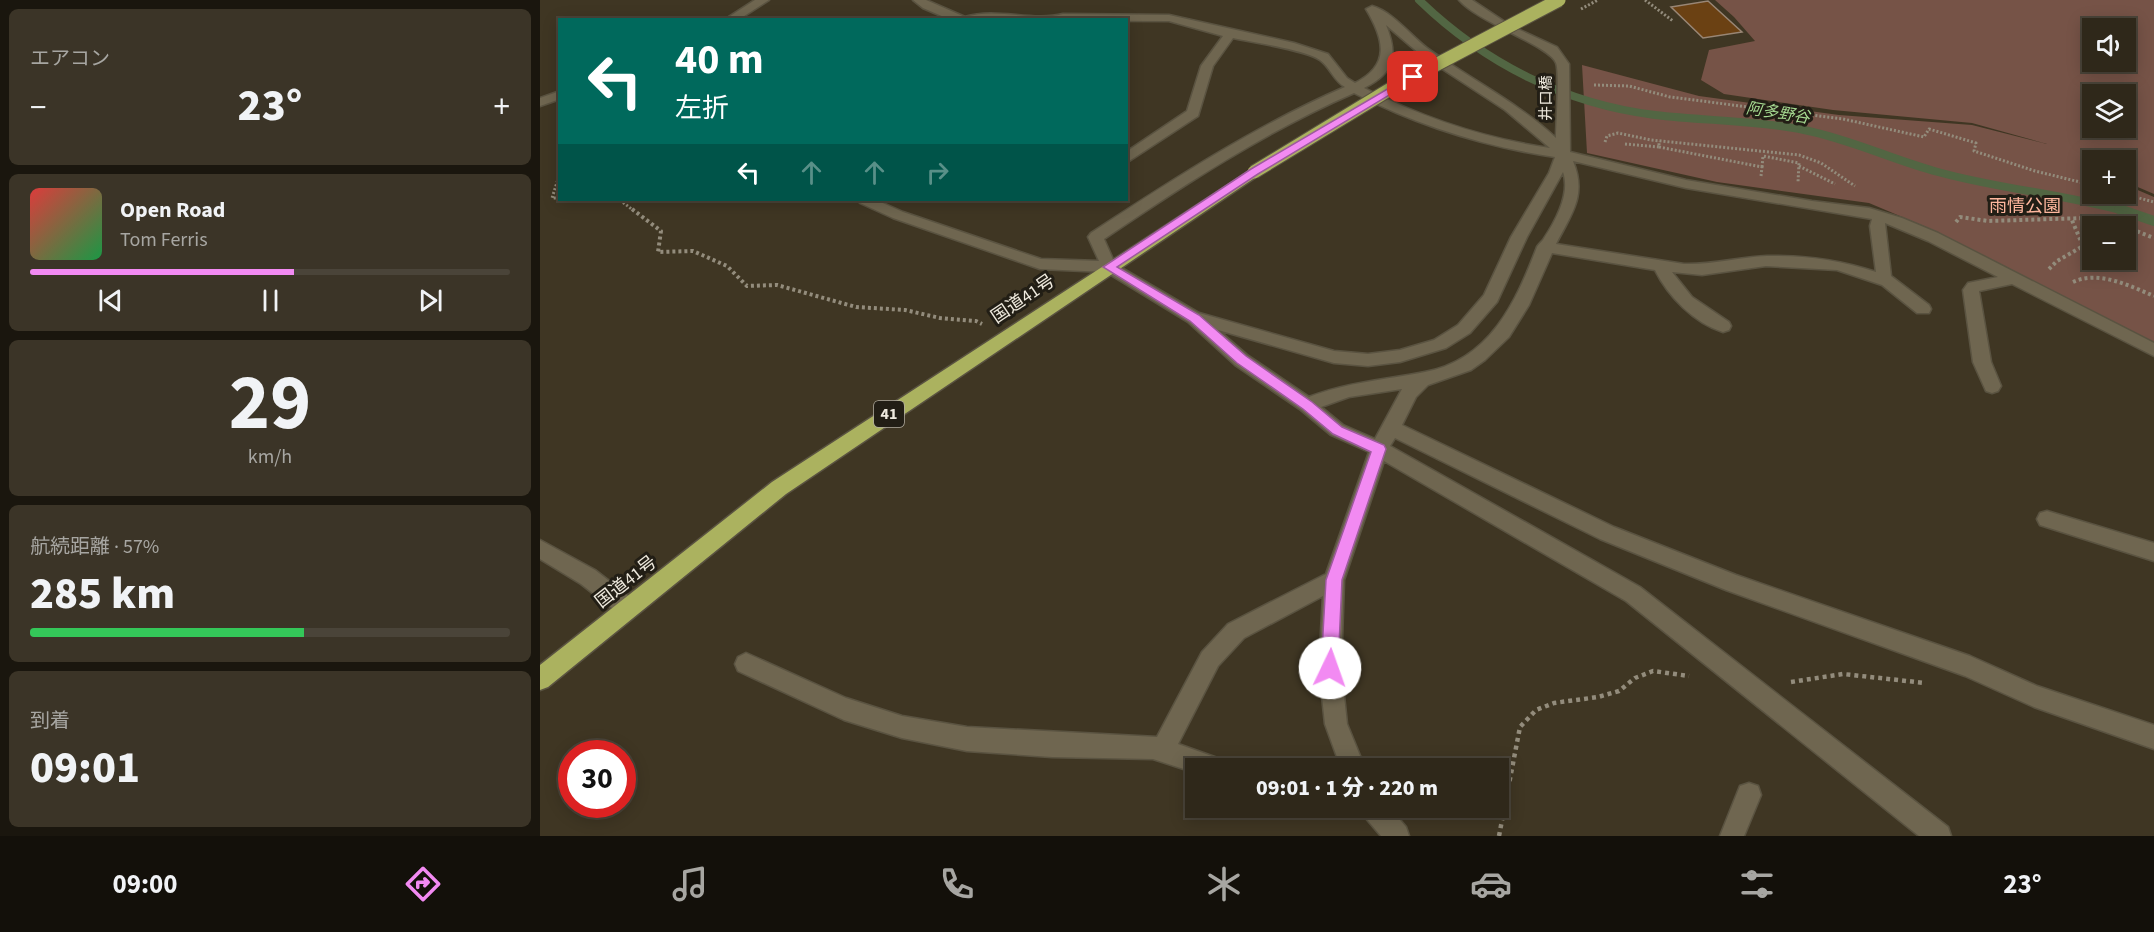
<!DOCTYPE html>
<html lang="ja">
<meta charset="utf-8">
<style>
body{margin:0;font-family:"Source Sans 3","Noto Sans JP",sans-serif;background:#3b3427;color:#f1f3f6;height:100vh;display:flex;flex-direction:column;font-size:22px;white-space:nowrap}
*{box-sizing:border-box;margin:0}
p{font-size:20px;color:#a7a6a2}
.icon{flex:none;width:33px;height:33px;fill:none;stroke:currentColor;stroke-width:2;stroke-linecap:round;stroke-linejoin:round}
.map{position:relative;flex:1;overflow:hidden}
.panel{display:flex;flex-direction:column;gap:9px;padding:9px;background:#1a160e;width:540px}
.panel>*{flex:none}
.banner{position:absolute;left:18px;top:18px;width:570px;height:183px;border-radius:0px;box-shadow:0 3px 15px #0003,0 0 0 2px #4a4439;background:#00695c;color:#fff;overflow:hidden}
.controls{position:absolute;left:1542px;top:18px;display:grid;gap:12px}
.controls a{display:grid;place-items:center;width:54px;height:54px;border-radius:0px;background:#2f281a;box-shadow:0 3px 15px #0003,0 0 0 2px #4a4439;font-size:30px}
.speed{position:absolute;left:18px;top:740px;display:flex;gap:12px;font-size:30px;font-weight:700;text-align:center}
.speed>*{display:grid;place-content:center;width:78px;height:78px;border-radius:50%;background:#2f281a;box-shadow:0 3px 15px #0003,0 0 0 2px #4a4439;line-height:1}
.speed .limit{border:9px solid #d22;background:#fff;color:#111}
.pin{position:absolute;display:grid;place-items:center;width:51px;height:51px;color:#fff;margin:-26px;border-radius:12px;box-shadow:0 3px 9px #0006}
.me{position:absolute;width:66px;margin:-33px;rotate:3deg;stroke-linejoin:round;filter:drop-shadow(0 0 4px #0008)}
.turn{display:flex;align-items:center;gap:21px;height:126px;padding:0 18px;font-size:27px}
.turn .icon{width:78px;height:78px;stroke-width:2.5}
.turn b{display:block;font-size:42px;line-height:51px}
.lanes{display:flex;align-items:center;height:57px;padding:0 18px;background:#0003;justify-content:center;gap:30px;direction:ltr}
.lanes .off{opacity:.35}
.big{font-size:45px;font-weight:800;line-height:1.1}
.panel .tile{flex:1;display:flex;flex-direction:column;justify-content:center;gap:9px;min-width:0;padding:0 21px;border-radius:9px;background:#3b3427}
.panel .dial{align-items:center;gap:0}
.dial b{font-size:78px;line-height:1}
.song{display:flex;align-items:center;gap:18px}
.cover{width:72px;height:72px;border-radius:9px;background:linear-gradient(135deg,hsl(0 70% 55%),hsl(140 70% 35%))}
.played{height:6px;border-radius:3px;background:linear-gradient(90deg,#f28af2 55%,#4a4439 55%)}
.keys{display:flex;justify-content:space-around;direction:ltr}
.heat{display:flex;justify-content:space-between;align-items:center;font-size:33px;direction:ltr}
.charge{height:9px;border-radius:4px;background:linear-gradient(90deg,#34c759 57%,#4a4439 0)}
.trip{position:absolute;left:645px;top:758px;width:324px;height:60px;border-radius:0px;background:#2f281a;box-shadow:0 3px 15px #0003,0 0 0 2px #4a4439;font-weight:800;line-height:60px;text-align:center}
.tabs{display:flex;height:96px;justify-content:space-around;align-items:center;background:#13100a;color:#a7a6a2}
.tabs .icon{width:42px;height:42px}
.tabs .current{color:#f28af2}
.tabs b{font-size:27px;color:#f1f3f6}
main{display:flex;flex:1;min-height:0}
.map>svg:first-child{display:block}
.green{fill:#765347;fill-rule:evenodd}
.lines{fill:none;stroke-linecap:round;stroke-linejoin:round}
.stream-far1{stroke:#526643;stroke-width:8}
.stream{stroke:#526643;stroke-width:10}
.building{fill:#6b4113;stroke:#998675;stroke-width:1.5}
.minor-casing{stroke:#5a5341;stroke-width:3}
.highway-casing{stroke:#5a5341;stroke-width:3}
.path-far2{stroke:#938c7c;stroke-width:3;stroke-dasharray:2 2;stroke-linecap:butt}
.path-far1{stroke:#938c7c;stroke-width:4;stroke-dasharray:3 3;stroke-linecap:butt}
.path{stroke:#938c7c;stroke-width:4.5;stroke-dasharray:4 4;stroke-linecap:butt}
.minor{fill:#6f6650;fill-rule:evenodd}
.highway{fill:#abb25f;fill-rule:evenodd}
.highway-bridge-casing{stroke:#5a5341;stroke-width:15;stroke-linecap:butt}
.highway-bridge{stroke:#abb25f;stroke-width:13}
.route{fill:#f28af2;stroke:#9d5a9d;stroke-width:1.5}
.labels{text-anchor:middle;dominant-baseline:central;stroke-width:6;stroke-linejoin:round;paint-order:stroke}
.far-street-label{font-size:15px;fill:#efeade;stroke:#221e15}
.far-water-label{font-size:16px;font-style:italic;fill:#a7db92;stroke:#221e15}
.shield{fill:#221e15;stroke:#b2ada2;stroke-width:1.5}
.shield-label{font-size:16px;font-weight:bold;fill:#efeade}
.park-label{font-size:18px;fill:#feb79e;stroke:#221e15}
.street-label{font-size:18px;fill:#efeade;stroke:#221e15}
</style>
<main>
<section class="panel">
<div class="tile"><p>エアコン</p>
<div class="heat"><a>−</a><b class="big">23°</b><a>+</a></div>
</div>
<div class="tile">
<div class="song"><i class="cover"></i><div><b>Open Road</b><p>Tom Ferris</p></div></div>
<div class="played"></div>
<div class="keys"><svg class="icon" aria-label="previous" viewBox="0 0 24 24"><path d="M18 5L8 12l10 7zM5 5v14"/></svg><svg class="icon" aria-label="pause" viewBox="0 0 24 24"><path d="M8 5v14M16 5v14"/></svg><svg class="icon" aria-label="next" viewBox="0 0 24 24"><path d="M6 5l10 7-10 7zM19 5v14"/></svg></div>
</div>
<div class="tile dial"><b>29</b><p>km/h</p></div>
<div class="tile"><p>航続距離 · 57%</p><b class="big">285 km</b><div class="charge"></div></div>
<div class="tile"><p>到着</p><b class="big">09:01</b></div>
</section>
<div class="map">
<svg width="1614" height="836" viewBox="0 0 1614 836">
<rect width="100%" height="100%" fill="#3f3623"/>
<path class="green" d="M1175,0H1614V194L1586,182V160H1552V166L1541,161L1552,167V194H1586V185L1614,197V346L1480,278L1386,227L1329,203L1177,182L1047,153L1042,65L1159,96L1299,115L1432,125L1507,144L1432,123L1293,110L1184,94L1161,80L1169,50L1215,41L1194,17ZM1552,28H1586V62H1552ZM1552,94H1586V128H1552ZM1552,226H1586V260H1552Z"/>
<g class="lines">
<path class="stream-far1" d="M879,0C944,63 1025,104 1115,115C1165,121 1215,120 1264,130C1310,139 1353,160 1398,172C1459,189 1523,194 1584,211"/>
<polyline class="stream" points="1579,209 1614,221"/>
</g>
<polygon class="building" points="1168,1 1202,32 1163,38 1131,7"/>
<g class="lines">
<g class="minor-casing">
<g id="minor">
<polygon points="215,0 229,0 198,20 184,20"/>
<path d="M373,0H386L425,17C457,7 491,22 523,14L629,15L754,43L788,54L807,78L815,83C851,65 844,39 826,9L832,6C853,12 870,35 887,48C930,79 977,102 1016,138C1016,125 1020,72 1016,63C1010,46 939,23 919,0H932L971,26L1017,47L1029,64L1030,152L1146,180L1272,201L1329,208L1362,218L1398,233L1614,343V356L1472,284L1439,291L1451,362L1461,386L1458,391L1452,393L1446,391L1433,362L1423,290L1428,283L1458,277L1388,241L1345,223L1351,276L1389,305L1391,309L1389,313H1377L1342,285L1297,270L1226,266L1162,275L1132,272L1152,297L1189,322L1191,326L1189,330L1183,332C1154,323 1128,296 1115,270L1012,253L989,305L969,337L945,360L931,370L888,385L876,397L862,425L1074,527L1196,575L1430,656L1497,686L1614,725V749L1494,707L1425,676L1186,590L1060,539L855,438L850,446L1100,587L1408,827L1411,836H1379L1086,601L844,461L804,580L801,668L807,724L825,768H801L785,724L779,668L783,596L704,638L678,666L638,744L683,760L687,768H656V773L613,759L512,757L427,751L362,738L304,720L198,671L195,664L198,657L206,653L306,698L362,716L427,727L617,737L662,652L688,624L786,574L829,452L791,435L761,410L695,365L648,322L566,272L500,269L353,218L320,203L318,200H336L363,212L501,259L559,261L548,237L551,233C632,180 715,126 805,87C794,81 790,67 780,60C766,50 712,42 693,38L673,66L658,116L586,163V152L647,111L661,66L683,36L629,21L411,20L383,8ZM846,25L881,55L965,110L1010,148C946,139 881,117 824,88C855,73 858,55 846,25ZM814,93C876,125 946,147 1015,157L1009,173L971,237L944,295L918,325L894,340L860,350L828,354L794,351L659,313L575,264L564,239C644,185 726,131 814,93ZM1033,161L1146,188L1332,219L1330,226L1336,272C1300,260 1265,255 1227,256C1199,257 1172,265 1144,264L1016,244C1032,213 1047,195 1033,161ZM1023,172C1031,194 1015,222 1003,240C1002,241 998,245 997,247C976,302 950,360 885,372C844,380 808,382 769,397L707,355L678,330L794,363L828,366L860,362L906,348L930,333L957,302L987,237ZM862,389L835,439L803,425L781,407L809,397Z"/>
<polygon points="20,91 20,99 0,106 0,98"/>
<polygon points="1507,511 1614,543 1614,561 1500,525 1497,519 1500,513"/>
<polygon points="0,540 55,570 95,601 99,608 95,615 88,618 81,615 41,584 0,559"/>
<polygon points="1209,783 1218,786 1221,795 1204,836 1180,836 1200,786"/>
<polygon points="821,807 849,807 866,827 869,836 841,836 824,816"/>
</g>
</g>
<g class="highway-casing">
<polygon id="highway" points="714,168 719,169 721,172 719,175 246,494 8,687 0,690 0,665 232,482"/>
</g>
<g class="path-far2">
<polyline points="1105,0 1133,21"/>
<polyline points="1041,9 1058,0"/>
<polyline points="1054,85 1089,86 1130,97 1303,119 1384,137 1389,129 1436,143 1434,151 1495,171 1552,185"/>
<polyline points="1065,142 1067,136 1078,133 1111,140 1259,155 1281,163 1315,186"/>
<polyline points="1085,144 1119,147 1119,141"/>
<polyline points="1119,147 1222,167 1221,176"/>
<polyline points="1259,166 1295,184"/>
<polyline points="1222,167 1223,156 1259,163 1258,182"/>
<polyline points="20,173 12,198 20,198"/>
<polyline points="1584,194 1614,202"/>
<polyline points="80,200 94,211"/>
</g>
<g class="path-far1">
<polyline points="92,209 121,231 118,252 153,251 187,266 207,286 237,285 316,307 365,310 400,318 436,321 442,324"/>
<polyline points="1416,222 1420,217 1448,221 1546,218 1583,226"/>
<polyline points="1586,227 1614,238"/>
<polyline points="1509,269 1517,261 1543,246 1531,218"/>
<path d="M1533,282C1559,270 1590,286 1614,296"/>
</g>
<g class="path">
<polyline points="1251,682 1303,674 1385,683"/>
<polyline points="959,836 980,727 996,710 1014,703 1058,697 1079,691 1095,678 1113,671 1149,676"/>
</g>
<use href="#minor" class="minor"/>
<use href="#highway" class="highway"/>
<g class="highway-bridge-casing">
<polyline id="highway-bridge" points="714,172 852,88 1019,0"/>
</g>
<use href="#highway-bridge" class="highway-bridge"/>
</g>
<polygon class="route" points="873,74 877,77 876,79 718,174 577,267 659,315 706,356 772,402 802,427 844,445 846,449 802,580 798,668 796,674 790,676 784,674 781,668 786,580 831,452 793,434 763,409 697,363 650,321 563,267 711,169"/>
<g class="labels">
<g class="far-street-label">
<text transform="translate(1006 98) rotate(-90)">井口橋</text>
</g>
<g class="far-water-label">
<text transform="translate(1238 113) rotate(9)">阿多野谷</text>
</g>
<rect class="shield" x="334" y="401" width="30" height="26" rx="4.5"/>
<g class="shield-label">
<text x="349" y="414">41</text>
</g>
<g class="park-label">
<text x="1485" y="206">雨情公園</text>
</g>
<g class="street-label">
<text transform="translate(483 299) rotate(-34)">国道41号</text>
<text transform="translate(86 582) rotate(-38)">国道41号</text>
</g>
</g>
</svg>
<div class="controls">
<a><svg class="icon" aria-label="sound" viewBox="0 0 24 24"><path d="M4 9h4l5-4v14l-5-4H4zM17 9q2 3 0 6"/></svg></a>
<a><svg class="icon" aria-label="layers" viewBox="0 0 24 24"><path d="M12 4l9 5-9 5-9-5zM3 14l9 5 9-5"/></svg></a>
<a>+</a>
<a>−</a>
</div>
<div class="speed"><div class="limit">30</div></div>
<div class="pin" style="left:873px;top:77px;background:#d93025"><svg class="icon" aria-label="arrive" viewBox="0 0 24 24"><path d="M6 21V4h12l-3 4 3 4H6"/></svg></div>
<svg class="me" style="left:790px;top:668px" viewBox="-20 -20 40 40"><circle r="19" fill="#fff"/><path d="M0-13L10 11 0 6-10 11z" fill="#f28af2"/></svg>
<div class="trip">09:01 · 1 分 · 220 m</div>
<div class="banner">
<div class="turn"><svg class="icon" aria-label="left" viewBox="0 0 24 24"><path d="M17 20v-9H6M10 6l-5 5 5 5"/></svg><div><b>40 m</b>左折</div></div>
<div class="lanes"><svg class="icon" aria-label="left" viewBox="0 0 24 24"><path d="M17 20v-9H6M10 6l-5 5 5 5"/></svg><svg class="icon off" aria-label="ahead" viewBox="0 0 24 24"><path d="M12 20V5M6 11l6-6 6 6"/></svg><svg class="icon off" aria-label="ahead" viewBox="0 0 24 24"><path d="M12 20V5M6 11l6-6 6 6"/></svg><svg class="icon off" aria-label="right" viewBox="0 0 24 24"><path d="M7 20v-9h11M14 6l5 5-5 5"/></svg></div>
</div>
</div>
</main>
<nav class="tabs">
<b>09:00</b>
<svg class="icon current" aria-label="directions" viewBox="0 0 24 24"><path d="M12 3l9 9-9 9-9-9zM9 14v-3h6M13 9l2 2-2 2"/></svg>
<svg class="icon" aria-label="music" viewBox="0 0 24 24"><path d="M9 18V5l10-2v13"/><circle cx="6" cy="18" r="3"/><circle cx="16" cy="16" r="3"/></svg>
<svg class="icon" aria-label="phone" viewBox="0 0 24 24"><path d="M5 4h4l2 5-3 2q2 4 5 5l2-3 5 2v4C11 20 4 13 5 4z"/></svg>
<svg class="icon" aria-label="climate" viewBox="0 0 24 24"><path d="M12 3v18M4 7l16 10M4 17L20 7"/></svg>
<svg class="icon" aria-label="car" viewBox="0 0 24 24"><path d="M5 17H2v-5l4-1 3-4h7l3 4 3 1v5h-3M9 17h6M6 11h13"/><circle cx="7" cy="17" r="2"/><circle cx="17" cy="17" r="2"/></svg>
<svg class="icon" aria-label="filters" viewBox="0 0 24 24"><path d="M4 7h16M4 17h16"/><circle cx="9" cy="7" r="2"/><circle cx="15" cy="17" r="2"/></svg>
<b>23°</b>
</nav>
